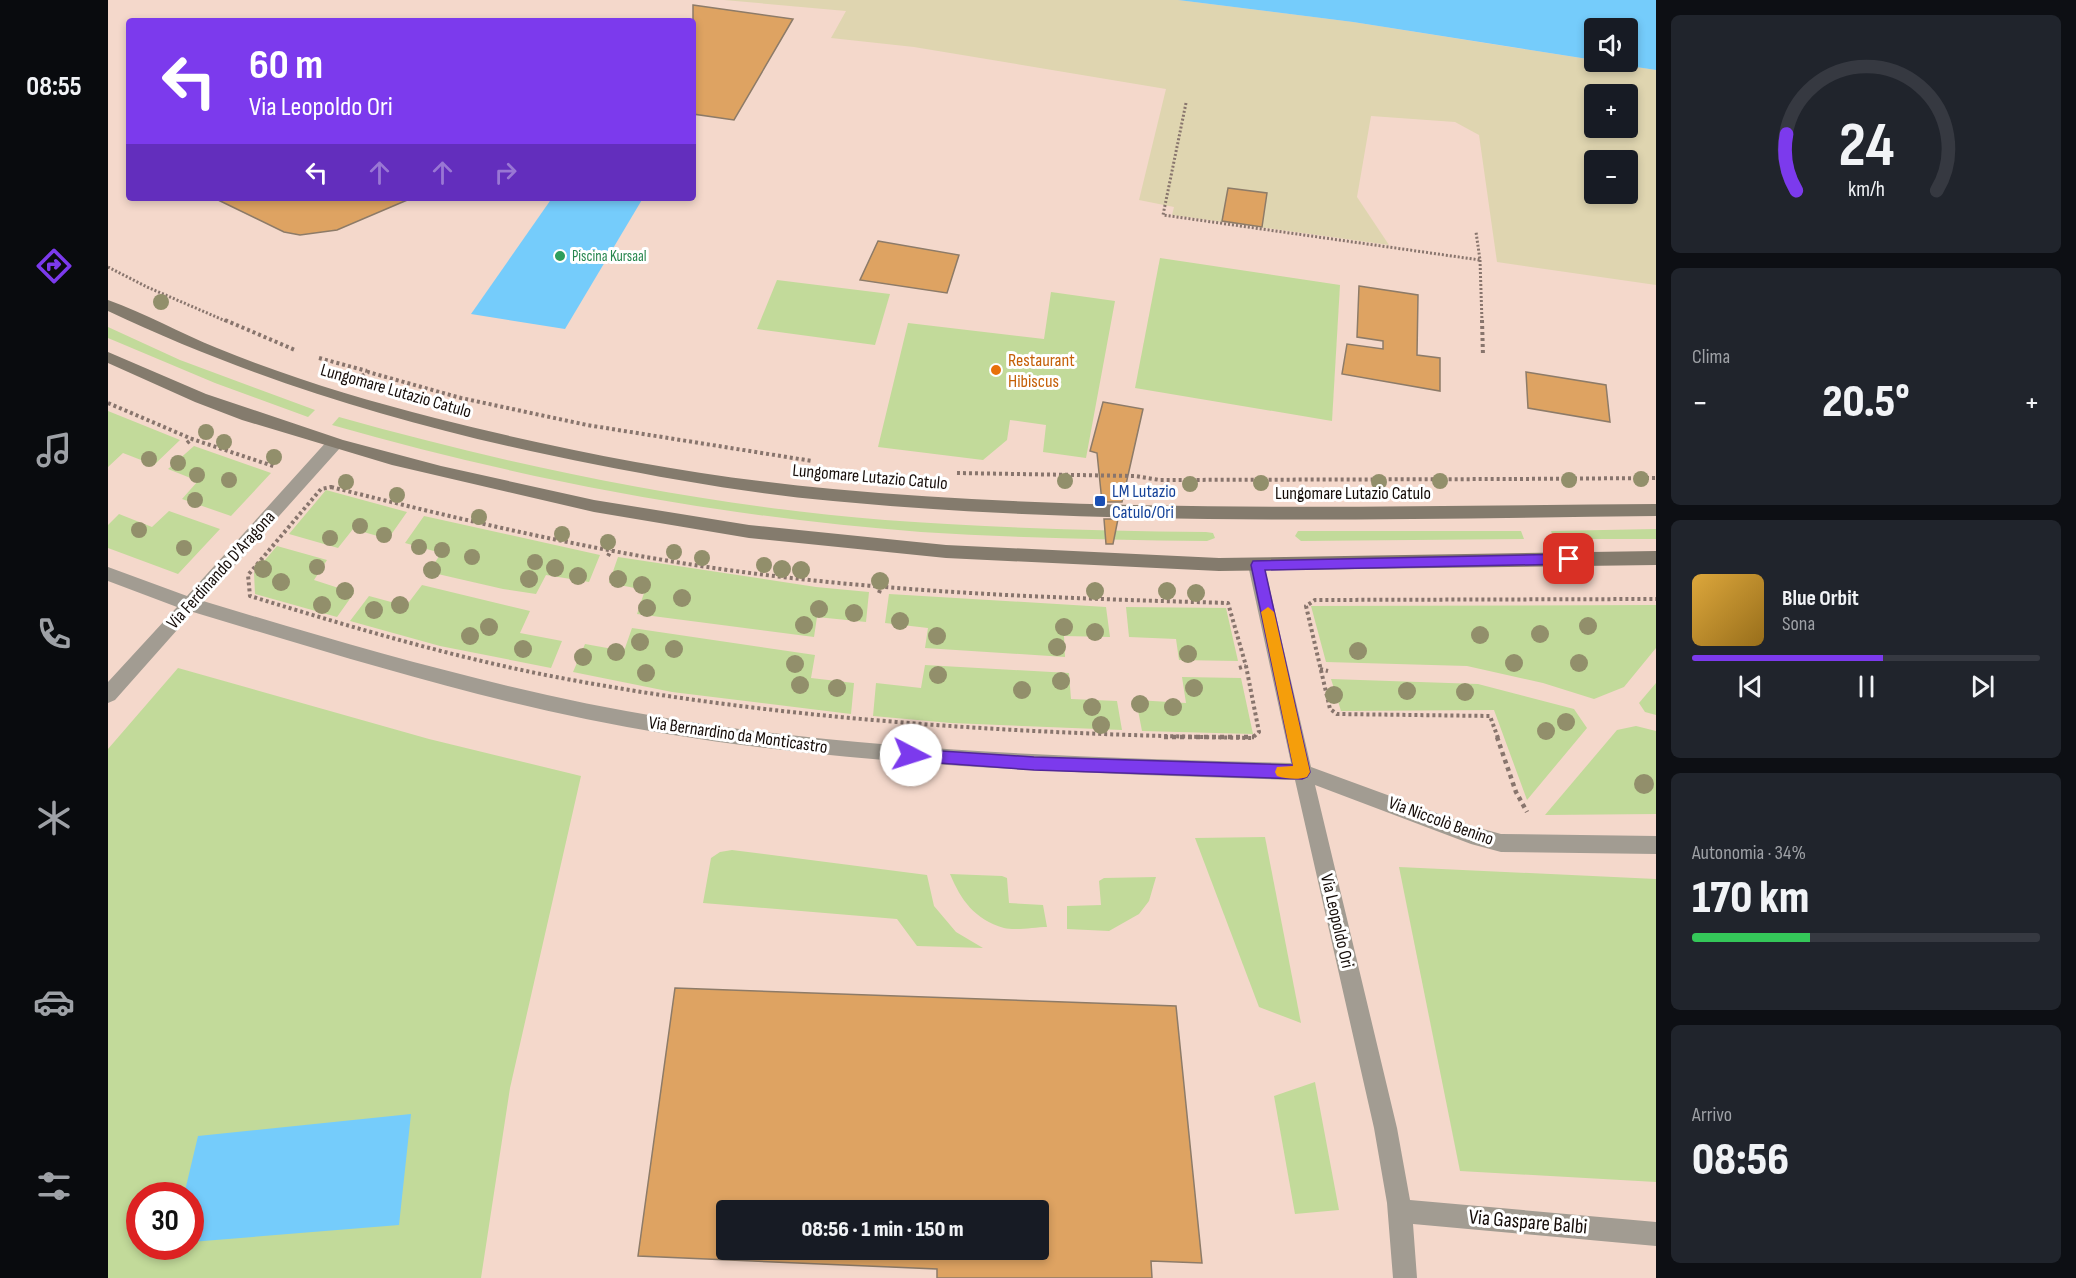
<!DOCTYPE html>
<html lang="it">
<meta charset="utf-8">
<style>
body{margin:0;font-family:"Sofia Sans Condensed",sans-serif;background:#20242c;color:#f1f3f6;height:100vh;display:flex;flex-direction:column;font-size:22px;white-space:nowrap}
*{box-sizing:border-box;margin:0}
p{font-size:20px;color:#9ea1a6}
.icon{flex:none;width:33px;height:33px;fill:none;stroke:currentColor;stroke-width:2;stroke-linecap:round;stroke-linejoin:round}
.map{position:relative;flex:1;overflow:hidden}
.panel{display:flex;flex-direction:column;gap:15px;padding:15px;background:#0d0f14;width:420px}
.panel>*{flex:none}
.guide{position:absolute;left:18px;top:18px;width:570px;height:183px;border-radius:6px;box-shadow:0 3px 9px #0003;background:#7c3aed;color:#fff;overflow:hidden}
.controls{position:absolute;left:1476px;top:18px;display:grid;gap:12px}
.controls a{display:grid;place-items:center;width:54px;height:54px;border-radius:6px;background:#171b24;box-shadow:0 3px 9px #0003;font-size:30px}
.speed{position:absolute;left:18px;top:1182px;display:flex;gap:12px;font-size:30px;font-weight:700;text-align:center}
.speed>*{display:grid;place-content:center;width:78px;height:78px;border-radius:50%;background:#171b24;box-shadow:0 3px 9px #0003;line-height:1}
.speed .limit{border:9px solid #d22;background:#fff;color:#111}
.pin{position:absolute;display:grid;place-items:center;width:51px;height:51px;color:#fff;margin:-26px;border-radius:12px;box-shadow:0 3px 9px #0006}
.me{position:absolute;width:66px;margin:-33px;rotate:95deg;stroke-linejoin:round;filter:drop-shadow(0 0 4px #0008)}
.turn{display:flex;align-items:center;gap:21px;height:126px;padding:0 24px;font-size:27px}
.turn .icon{width:78px;height:78px;stroke-width:2.5}
.turn b{display:block;font-size:42px;line-height:51px}
.lanes{display:flex;align-items:center;height:57px;padding:0 24px;background:#0003;justify-content:center;gap:30px;direction:ltr}
.lanes .off{opacity:.35}
.big{font-size:45px;font-weight:800;line-height:1.1}
.panel .tile{flex:1;display:flex;flex-direction:column;justify-content:center;gap:9px;min-width:0;padding:0 21px;border-radius:9px;background:#20242c}
.panel .dial{align-items:center;gap:0}
.dial svg{height:156px;overflow:visible;fill:none;stroke:#363941;stroke-width:7;stroke-linecap:round;text-anchor:middle}
.dial text{fill:#f1f3f6;stroke:none}
.song{display:flex;align-items:center;gap:18px}
.cover{width:72px;height:72px;border-radius:9px;background:linear-gradient(135deg,hsl(40 70% 55%),hsl(40 70% 35%))}
.played{height:6px;border-radius:3px;background:linear-gradient(90deg,#7c3aed 55%,#363941 55%)}
.keys{display:flex;justify-content:space-around;direction:ltr}
.heat{display:flex;justify-content:space-between;align-items:center;font-size:33px;direction:ltr}
.charge{height:9px;border-radius:4px;background:linear-gradient(90deg,#34c759 34%,#363941 0)}
.trip{position:absolute;left:608px;top:1200px;width:333px;height:60px;border-radius:6px;background:#171b24;box-shadow:0 3px 9px #0003;font-weight:800;line-height:60px;text-align:center}
main{display:flex;flex:1;min-height:0}
.menu{display:flex;flex-direction:column;width:108px;justify-content:space-around;align-items:center;background:#090b0e;color:#9ea1a6}
.menu .icon{width:42px;height:42px}
.menu .on{color:#7c3aed}
.menu b{font-size:27px;color:#f1f3f6}
.map>svg:first-child{display:block}
.green{fill:#c2da9a;fill-rule:evenodd}
.sand{fill:#dfd5b0;fill-rule:evenodd}
.water{fill:#75ccfb}
.building{fill:#dea362;stroke:#8d7b68;stroke-width:1.5;fill-rule:evenodd}
.lines{fill:none;stroke-linecap:round;stroke-linejoin:round}
.path-far2{stroke:#88756d;stroke-width:3;stroke-dasharray:2 2;stroke-linecap:butt}
.path-far1{stroke:#88756d;stroke-width:4;stroke-dasharray:3 3;stroke-linecap:butt}
.path{stroke:#88756d;stroke-width:4.5;stroke-dasharray:4 4;stroke-linecap:butt}
.minor{fill:#a29c92;fill-rule:evenodd}
.secondary{fill:#847b6d;fill-rule:evenodd}
.tree{fill:#928f6b}
.route{fill:#7c3aed;stroke:#51269a;stroke-width:1.5}
.slow{fill:#f59e0b}
.leisure-dot{fill:#2e9e5b;stroke:#fff;stroke-width:2}
.food-dot{fill:#e8710a;stroke:#fff;stroke-width:2}
.transit-dot{fill:#1a4fb4;stroke:#fff;stroke-width:2}
.labels{text-anchor:middle;dominant-baseline:central;stroke-width:6;stroke-linejoin:round;paint-order:stroke}
.far-leisure-label{font-size:15px;fill:#27864d;stroke:#fff;text-anchor:start}
.food-label{font-size:18px;fill:#c56008;stroke:#fff;text-anchor:start}
.street-label{font-size:18px;fill:#150c08;stroke:#fff}
.transit-label{font-size:18px;fill:#164399;stroke:#fff;text-anchor:start}
.near-street-label{font-size:21px;fill:#150c08;stroke:#fff}
</style>
<main>
<nav class="menu">
<b>08:55</b>
<svg class="icon on" aria-label="directions" viewBox="0 0 24 24"><path d="M12 3l9 9-9 9-9-9zM9 14v-3h6M13 9l2 2-2 2"/></svg>
<svg class="icon" aria-label="music" viewBox="0 0 24 24"><path d="M9 18V5l10-2v13"/><circle cx="6" cy="18" r="3"/><circle cx="16" cy="16" r="3"/></svg>
<svg class="icon" aria-label="phone" viewBox="0 0 24 24"><path d="M5 4h4l2 5-3 2q2 4 5 5l2-3 5 2v4C11 20 4 13 5 4z"/></svg>
<svg class="icon" aria-label="climate" viewBox="0 0 24 24"><path d="M12 3v18M4 7l16 10M4 17L20 7"/></svg>
<svg class="icon" aria-label="car" viewBox="0 0 24 24"><path d="M5 17H2v-5l4-1 3-4h7l3 4 3 1v5h-3M9 17h6M6 11h13"/><circle cx="7" cy="17" r="2"/><circle cx="17" cy="17" r="2"/></svg>
<svg class="icon" aria-label="filters" viewBox="0 0 24 24"><path d="M4 7h16M4 17h16"/><circle cx="9" cy="7" r="2"/><circle cx="15" cy="17" r="2"/></svg>
</nav>
<div class="map">
<svg width="1548" height="1278" viewBox="0 0 1548 1278">
<rect width="100%" height="100%" fill="#f4d8cb"/>
<g class="green">
<polygon points="1052,258 1232,285 1224,421 1027,388"/>
<polygon points="669,280 782,294 767,345 649,329"/>
<polygon points="943,292 1007,301 978,458 935,452 938,425 902,420 899,440 875,460 770,447 800,323 936,339"/>
<polygon points="0,327 72,360 207,410 200,417 107,383 0,338"/>
<polygon points="0,411 72,440 46,465 15,453 0,467"/>
<path d="M231,417C409,467 592,505 777,520C884,528 991,531 1098,532L1105,533L1107,538L1099,541C1003,540 908,538 813,532C614,517 416,480 224,425Z"/>
<polygon points="86,446 163,473 123,516 74,499 90,481 60,469"/>
<polygon points="218,490 299,512 280,539 245,529 230,548 181,534"/>
<polygon points="61,511 112,529 70,574 0,548 0,525 11,514 44,527"/>
<polygon points="316,516 492,555 481,582 438,575 428,594 395,589 321,572 333,553 297,543"/>
<polygon points="1548,529 1548,539 1446,539 1443,531"/>
<polygon points="1190,531 1413,531 1416,539 1193,541 1187,536"/>
<polygon points="169,546 219,560 206,580 246,593 229,617 147,594 146,573"/>
<polygon points="510,557 708,587 761,592 758,622 709,617 706,637 529,614 537,590 501,583"/>
<polygon points="314,585 422,611 412,633 454,641 443,668 332,646 242,621 261,596 298,606"/>
<polygon points="781,594 998,607 1002,637 956,636 957,657 817,648 820,628 777,623"/>
<polygon points="1548,605 1548,648 1516,687 1486,699 1435,683 1359,666 1218,662 1203,606"/>
<polygon points="1018,607 1118,608 1130,661 1071,660 1068,639 1021,637"/>
<polygon points="524,628 707,655 703,678 746,683 743,714 564,692 465,672 477,644 516,651"/>
<polygon points="817,665 961,673 963,699 1009,701 1014,730 843,723 765,716 768,683 813,688"/>
<path d="M70,668L321,739L473,776L402,1088L373,1278H0V749ZM32,1196H82V1246H32Z"/>
<polygon points="1074,677 1133,678 1145,734 1034,731 1028,700 1078,703"/>
<polygon points="1223,679 1370,684 1466,709 1479,728 1419,800 1386,710 1233,711"/>
<polygon points="1548,683 1548,715 1537,712 1531,703"/>
<polygon points="1528,726 1548,731 1548,814 1437,815 1509,730"/>
<polygon points="1157,837 1193,1023 1151,1007 1087,838"/>
<polygon points="624,850 819,875 826,906 848,932 875,948 809,946 789,919 595,903 603,858 612,852"/>
<polygon points="1291,867 1548,879 1548,1182 1352,1171"/>
<path d="M842,874L894,876L899,878L901,903L935,905L939,927C926,927 908,931 896,928C866,919 853,900 842,874Z"/>
<polygon points="1048,877 1041,901 1031,914 1001,931 959,929 959,906 993,905 991,881 996,878"/>
<polygon points="1207,1082 1231,1210 1187,1214 1166,1096"/>
</g>
<path class="sand" d="M616,0H1070L1245,22L1548,70V285L1389,262L1371,135L1347,122L1263,116L1249,197L1281,245L1064,215L1066,207L1031,200L1058,89L806,47L723,38L738,11ZM1486,94H1520V128H1486ZM1486,160H1520V194H1486Z"/>
<g class="water">
<polygon points="1070,0 1548,0 1548,70 1495,62 1520,62 1520,28 1486,28 1486,60 1245,22"/>
<polygon points="444,198 535,198 457,329 363,314"/>
<polygon points="303,1114 291,1225 83,1242 82,1196 76,1195 90,1136"/>
</g>
<g class="building">
<polygon points="585,5 685,19 626,120 585,114"/>
<polygon points="1120,188 1159,193 1154,227 1114,221"/>
<polygon points="106,198 304,198 229,230 192,235 176,232"/>
<polygon points="770,241 851,255 839,293 752,280"/>
<polygon points="1251,286 1310,295 1309,355 1332,358 1332,391 1234,374 1239,344 1275,349 1275,341 1249,337"/>
<polygon points="1418,372 1498,385 1502,422 1420,408"/>
<polygon points="995,402 1035,409 1014,502 994,502 989,453 982,451"/>
<polygon points="996,519 1010,519 1005,544 998,544"/>
<path d="M567,988L1068,1006L1094,1263L1043,1261L1044,1278H829V1269L530,1256ZM618,1210H930V1250H618Z"/>
</g>
<g class="lines">
<g class="path-far2">
<polyline points="1078,103 1055,215 1372,260 1368,232"/>
<polyline points="1372,260 1374,322"/>
<polyline points="0,267 39,287 120,322"/>
</g>
<g class="path-far1">
<polyline points="117,320 187,350"/>
<polyline points="1374,320 1375,356"/>
<polyline points="211,358 259,371"/>
<polyline points="254,376 260,372 353,398 479,425 704,461"/>
<polyline points="0,403 84,439 168,467"/>
<polyline points="79,443 84,439"/>
<polyline points="849,473 1027,476 1052,480 1406,479"/>
<polyline points="1406,479 1548,478"/>
<path d="M223,487C350,519 477,549 606,568C777,593 948,598 1120,603L1138,666L1151,732L1144,738C911,734 678,721 448,677C344,657 243,627 142,596L140,575L213,489Z"/>
<polyline points="500,556 503,550"/>
<polyline points="771,593 773,587"/>
<polyline points="1131,668 1138,666"/>
<polyline points="1212,669 1220,671"/>
<polyline points="1390,738 1382,716 1229,714 1222,709 1198,606 1207,600 1548,599"/>
</g>
<g class="path">
<polyline points="1056,737 1146,737"/>
<polyline points="1389,737 1408,792 1419,812"/>
</g>
<path class="minor" d="M226,438L232,440L234,444L232,448L95,601C248,647 400,692 558,718C765,752 974,757 1183,763L1140,565L1143,560L1149,558L1155,560L1203,767L1364,826L1393,834L1548,836V854L1393,852L1363,844L1207,785L1289,1128L1302,1200L1548,1222V1246L1305,1224L1309,1278H1285L1279,1203L1266,1128L1187,780C976,773 767,768 559,734C397,708 242,659 85,612L7,700L0,703V682L69,607L0,581V567L79,596L220,440Z"/>
<g class="secondary">
<path d="M0,300C37,313 72,333 109,348C180,377 253,399 327,418C457,451 591,477 725,489C998,514 1274,506 1548,504V516C1274,519 998,527 725,501C646,494 567,480 490,465C320,432 156,385 0,311Z"/>
<polygon points="0,352 98,394 235,440 333,466 486,500 641,525 838,545 1111,558 1548,551 1548,565 1111,571 838,558 641,538 486,512 284,465 134,420 87,402 0,363"/>
</g>
</g>
<g class="tree">
<circle cx="53" cy="302" r="8"/>
<circle cx="98" cy="432" r="8"/>
<circle cx="116" cy="442" r="8"/>
<circle cx="166" cy="457" r="8"/>
<circle cx="41" cy="459" r="8"/>
<circle cx="70" cy="463" r="8"/>
<circle cx="89" cy="475" r="8"/>
<circle cx="1533" cy="479" r="8"/>
<circle cx="121" cy="480" r="8"/>
<circle cx="1461" cy="480" r="8"/>
<circle cx="957" cy="481" r="8"/>
<circle cx="1332" cy="481" r="8"/>
<circle cx="238" cy="482" r="8"/>
<circle cx="1271" cy="482" r="8"/>
<circle cx="1153" cy="483" r="8"/>
<circle cx="1082" cy="484" r="8"/>
<circle cx="289" cy="495" r="8"/>
<circle cx="87" cy="500" r="8"/>
<circle cx="371" cy="517" r="8"/>
<circle cx="252" cy="526" r="8"/>
<circle cx="31" cy="530" r="8"/>
<circle cx="454" cy="534" r="8"/>
<circle cx="276" cy="535" r="8"/>
<circle cx="222" cy="538" r="8"/>
<circle cx="500" cy="542" r="8"/>
<circle cx="311" cy="547" r="8"/>
<circle cx="76" cy="548" r="8"/>
<circle cx="334" cy="550" r="8"/>
<circle cx="566" cy="552" r="8"/>
<circle cx="364" cy="557" r="8"/>
<circle cx="594" cy="558" r="8"/>
<circle cx="427" cy="562" r="8"/>
<circle cx="656" cy="565" r="8"/>
<circle cx="209" cy="567" r="8"/>
<circle cx="447" cy="568" r="9"/>
<circle cx="155" cy="569" r="9"/>
<circle cx="674" cy="569" r="9"/>
<circle cx="324" cy="570" r="9"/>
<circle cx="693" cy="570" r="9"/>
<circle cx="470" cy="576" r="9"/>
<circle cx="421" cy="579" r="9"/>
<circle cx="510" cy="579" r="9"/>
<circle cx="772" cy="581" r="9"/>
<circle cx="173" cy="582" r="9"/>
<circle cx="534" cy="585" r="9"/>
<circle cx="237" cy="591" r="9"/>
<circle cx="987" cy="591" r="9"/>
<circle cx="1059" cy="591" r="9"/>
<circle cx="1088" cy="593" r="9"/>
<circle cx="574" cy="598" r="9"/>
<circle cx="214" cy="605" r="9"/>
<circle cx="292" cy="605" r="9"/>
<circle cx="539" cy="608" r="9"/>
<circle cx="711" cy="609" r="9"/>
<circle cx="266" cy="610" r="9"/>
<circle cx="746" cy="613" r="9"/>
<circle cx="792" cy="621" r="9"/>
<circle cx="696" cy="625" r="9"/>
<circle cx="1480" cy="626" r="9"/>
<circle cx="381" cy="627" r="9"/>
<circle cx="956" cy="627" r="9"/>
<circle cx="987" cy="632" r="9"/>
<circle cx="1432" cy="634" r="9"/>
<circle cx="1372" cy="635" r="9"/>
<circle cx="362" cy="636" r="9"/>
<circle cx="829" cy="636" r="9"/>
<circle cx="532" cy="642" r="9"/>
<circle cx="949" cy="647" r="9"/>
<circle cx="415" cy="649" r="9"/>
<circle cx="566" cy="649" r="9"/>
<circle cx="1250" cy="651" r="9"/>
<circle cx="508" cy="652" r="9"/>
<circle cx="1080" cy="654" r="9"/>
<circle cx="475" cy="657" r="9"/>
<circle cx="1406" cy="663" r="9"/>
<circle cx="1471" cy="663" r="9"/>
<circle cx="687" cy="664" r="9"/>
<circle cx="538" cy="673" r="9"/>
<circle cx="830" cy="675" r="9"/>
<circle cx="953" cy="681" r="9"/>
<circle cx="692" cy="685" r="9"/>
<circle cx="729" cy="688" r="9"/>
<circle cx="1086" cy="688" r="9"/>
<circle cx="914" cy="690" r="9"/>
<circle cx="1299" cy="691" r="9"/>
<circle cx="1357" cy="692" r="9"/>
<circle cx="1226" cy="695" r="9"/>
<circle cx="1032" cy="704" r="9"/>
<circle cx="984" cy="707" r="9"/>
<circle cx="1065" cy="707" r="9"/>
<circle cx="1458" cy="722" r="9"/>
<circle cx="993" cy="725" r="9"/>
<circle cx="1438" cy="731" r="9"/>
<circle cx="1536" cy="784" r="10"/>
</g>
<polygon class="route" points="1461,554 1468,559 1461,564 1157,570 1202,772 1199,777 1194,779 926,770 803,761 798,759 796,755 798,750 803,749 926,757 1185,765 1143,565 1145,561"/>
<path class="slow" d="M1160,607L1166,612L1202,772L1199,777C1191,780 1178,779 1169,776L1167,772L1169,767L1185,766L1153,612Z"/>
<circle class="leisure-dot" cx="452" cy="256" r="6"/>
<circle class="food-dot" cx="888" cy="370" r="6"/>
<rect class="transit-dot" x="986" y="495" width="12" height="12" rx="3"/>
<g class="labels">
<g class="far-leisure-label">
<text x="464" y="256">Piscina Kursaal</text>
</g>
<g class="food-label">
<text x="900" y="360">Restaurant<tspan x="900" dy="21">Hibiscus</tspan></text>
</g>
<g class="street-label">
<text transform="translate(288 391) rotate(16)">Lungomare Lutazio Catulo</text>
<text transform="translate(762 477) rotate(5)">Lungomare Lutazio Catulo</text>
<text x="1245" y="493">Lungomare Lutazio Catulo</text>
<text transform="translate(113 570) rotate(-48)">Via Ferdinando D'Aragona</text>
<text transform="translate(630 735) rotate(8)">Via Bernardino da Monticastro</text>
<text transform="translate(1333 821) rotate(20)">Via Niccolò Benino</text>
<text transform="translate(1229 921) rotate(77)">Via Leopoldo Ori</text>
</g>
<g class="transit-label">
<text x="1004" y="491">LM Lutazio<tspan x="1004" dy="21">Catulo/Ori</tspan></text>
</g>
<g class="near-street-label">
<text transform="translate(1420 1222) rotate(5)">Via Gaspare Balbi</text>
</g>
</g>
</svg>
<div class="controls">
<a><svg class="icon" aria-label="sound" viewBox="0 0 24 24"><path d="M4 9h4l5-4v14l-5-4H4zM17 9q2 3 0 6"/></svg></a>
<a>+</a>
<a>−</a>
</div>
<div class="speed"><div class="limit">30</div></div>
<div class="pin" style="left:1461px;top:559px;background:#d93025"><svg class="icon" aria-label="arrive" viewBox="0 0 24 24"><path d="M6 21V4h12l-3 4 3 4H6"/></svg></div>
<svg class="me" style="left:803px;top:755px" viewBox="-20 -20 40 40"><circle r="19" fill="#fff"/><path d="M0-13L10 11 0 6-10 11z" fill="#7c3aed"/></svg>
<div class="trip">08:56 · 1 min · 150 m</div>
<div class="guide">
<div class="turn"><svg class="icon" aria-label="left" viewBox="0 0 24 24"><path d="M17 20v-9H6M10 6l-5 5 5 5"/></svg><div><b>60 m</b>Via Leopoldo Ori</div></div>
<div class="lanes"><svg class="icon" aria-label="left" viewBox="0 0 24 24"><path d="M17 20v-9H6M10 6l-5 5 5 5"/></svg><svg class="icon off" aria-label="ahead" viewBox="0 0 24 24"><path d="M12 20V5M6 11l6-6 6 6"/></svg><svg class="icon off" aria-label="ahead" viewBox="0 0 24 24"><path d="M12 20V5M6 11l6-6 6 6"/></svg><svg class="icon off" aria-label="right" viewBox="0 0 24 24"><path d="M7 20v-9h11M14 6l5 5-5 5"/></svg></div>
</div>
</div>
<section class="panel">
<div class="tile dial"><svg viewBox="0 0 100 80">
<path d="M14 69A42 42 0 1 1 86 69"/>
<path d="M14 69A42 42 0 0 1 9 40" stroke="#7c3aed"/>
<text x="50" y="56" font-size="32" font-weight="700">24</text>
<text x="50" y="72" font-size="11">km/h</text>
</svg></div>
<div class="tile"><p>Clima</p>
<div class="heat"><a>−</a><b class="big">20.5°</b><a>+</a></div>
</div>
<div class="tile">
<div class="song"><i class="cover"></i><div><b>Blue Orbit</b><p>Sona</p></div></div>
<div class="played"></div>
<div class="keys"><svg class="icon" aria-label="previous" viewBox="0 0 24 24"><path d="M18 5L8 12l10 7zM5 5v14"/></svg><svg class="icon" aria-label="pause" viewBox="0 0 24 24"><path d="M8 5v14M16 5v14"/></svg><svg class="icon" aria-label="next" viewBox="0 0 24 24"><path d="M6 5l10 7-10 7zM19 5v14"/></svg></div>
</div>
<div class="tile"><p>Autonomia · 34%</p><b class="big">170 km</b><div class="charge"></div></div>
<div class="tile"><p>Arrivo</p><b class="big">08:56</b></div>
</section>
</main>
